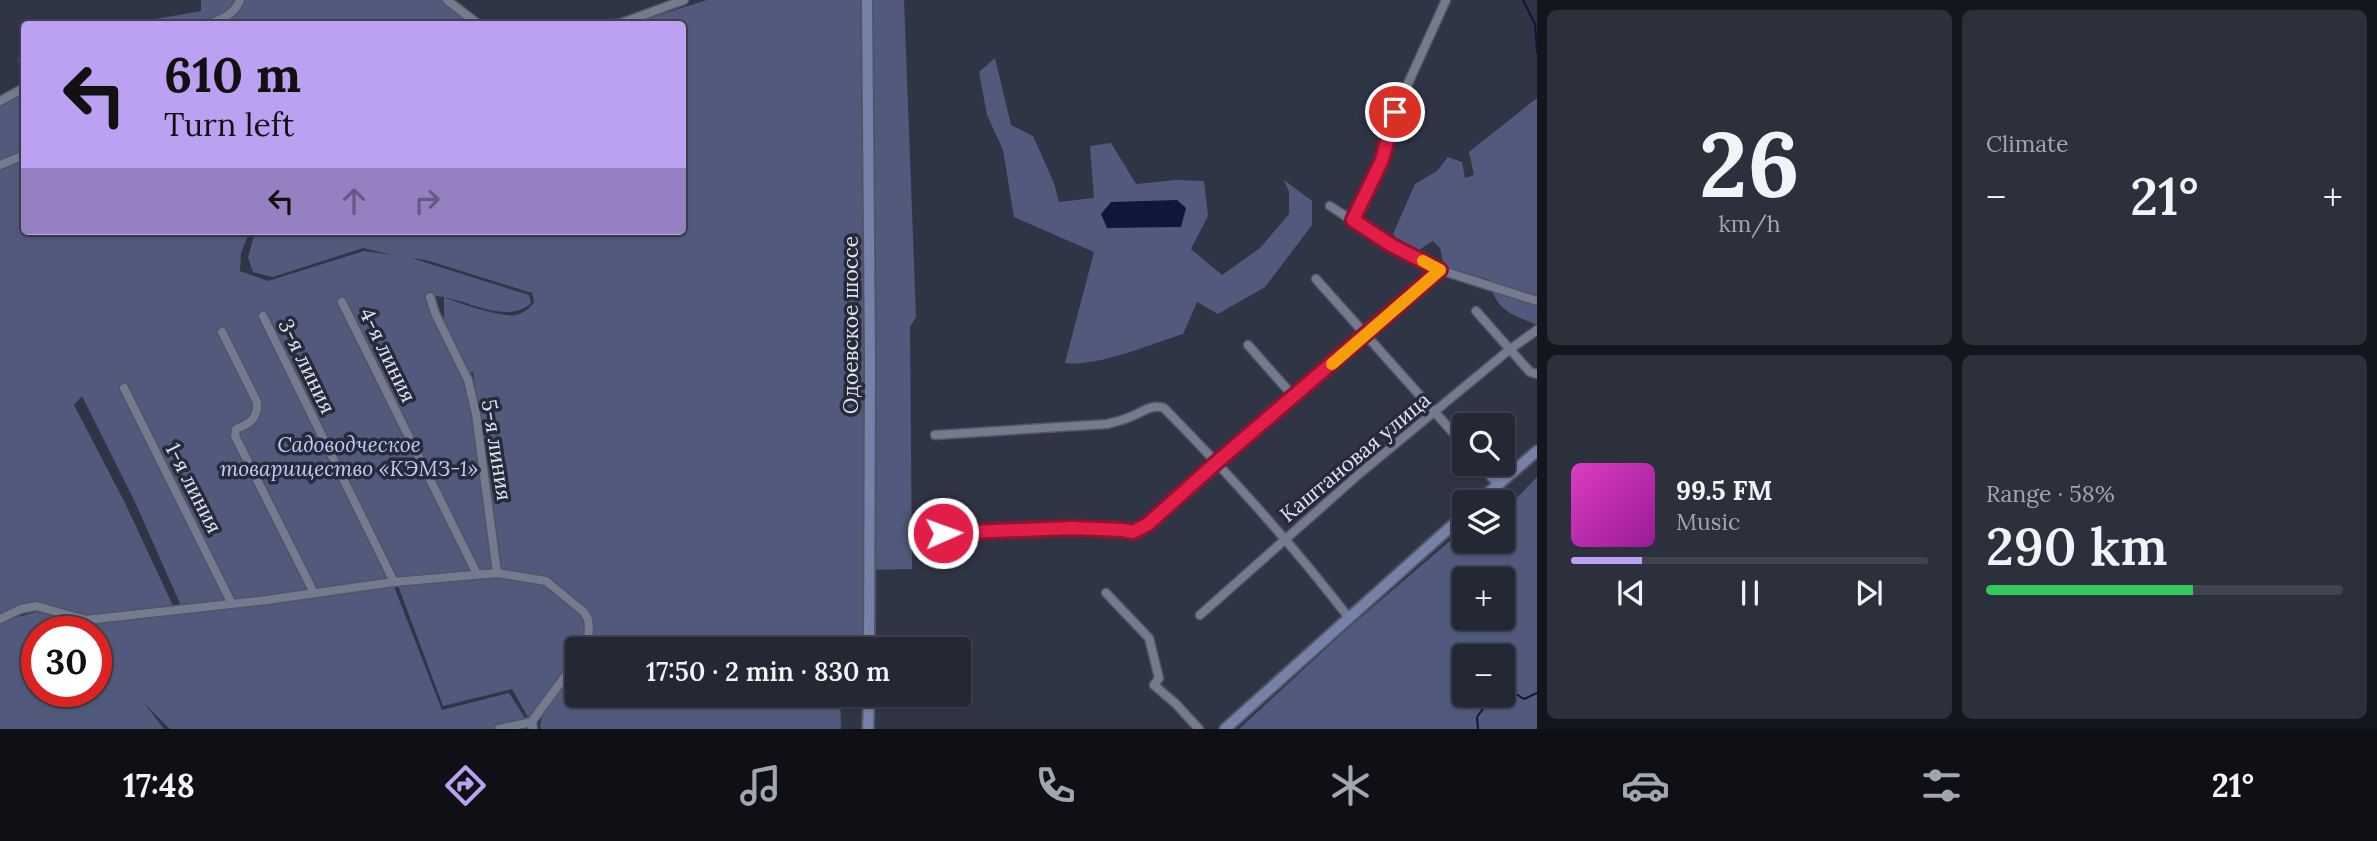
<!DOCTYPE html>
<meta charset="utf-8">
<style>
body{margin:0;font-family:Lora,serif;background:#2c303c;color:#f1f3f6;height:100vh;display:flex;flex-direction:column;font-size:26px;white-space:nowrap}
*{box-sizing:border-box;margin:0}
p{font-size:23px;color:#a3a6ac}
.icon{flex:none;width:38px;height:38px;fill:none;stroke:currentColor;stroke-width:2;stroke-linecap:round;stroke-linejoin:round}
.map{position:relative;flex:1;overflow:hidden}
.sheet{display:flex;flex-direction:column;gap:10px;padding:10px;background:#14161d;width:840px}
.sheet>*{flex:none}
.top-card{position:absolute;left:21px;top:21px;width:665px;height:214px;border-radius:7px;box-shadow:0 2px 5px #0004,0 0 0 2px #41444f;background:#bca0f2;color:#111;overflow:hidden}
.buttons{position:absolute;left:1452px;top:413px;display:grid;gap:14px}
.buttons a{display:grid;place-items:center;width:63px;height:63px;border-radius:7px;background:#242834;box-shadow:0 2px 5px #0004,0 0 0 2px #41444f;font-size:35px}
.speed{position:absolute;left:21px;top:616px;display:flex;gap:14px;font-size:35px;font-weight:700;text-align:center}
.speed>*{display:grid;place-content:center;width:91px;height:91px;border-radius:50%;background:#242834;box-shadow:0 2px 5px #0004,0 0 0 2px #41444f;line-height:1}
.speed .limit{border:10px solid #d22;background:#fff;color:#111}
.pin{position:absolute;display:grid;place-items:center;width:60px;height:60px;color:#fff;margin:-30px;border:4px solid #fff;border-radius:50%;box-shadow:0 2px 7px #0007}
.me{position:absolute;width:77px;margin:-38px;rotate:88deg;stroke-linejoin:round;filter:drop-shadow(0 0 5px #0008)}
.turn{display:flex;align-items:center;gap:24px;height:147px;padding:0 28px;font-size:32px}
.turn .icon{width:91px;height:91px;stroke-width:2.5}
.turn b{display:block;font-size:49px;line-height:60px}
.lanes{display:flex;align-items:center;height:66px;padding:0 28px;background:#0003;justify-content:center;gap:35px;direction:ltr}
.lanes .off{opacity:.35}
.big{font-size:52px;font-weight:600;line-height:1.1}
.sheet .card{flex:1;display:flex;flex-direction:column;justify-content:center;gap:10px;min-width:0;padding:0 24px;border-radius:10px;background:#2c303c}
.sheet .dial{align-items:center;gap:0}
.dial b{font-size:91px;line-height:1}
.song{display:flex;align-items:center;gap:21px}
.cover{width:84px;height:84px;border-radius:10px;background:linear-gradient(135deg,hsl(310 70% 55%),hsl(300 70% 35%))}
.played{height:7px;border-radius:4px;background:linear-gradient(90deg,#bca0f2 20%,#41444f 20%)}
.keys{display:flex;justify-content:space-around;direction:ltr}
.heat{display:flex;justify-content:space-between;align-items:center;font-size:38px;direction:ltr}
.charge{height:10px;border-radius:5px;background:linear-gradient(90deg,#34c759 58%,#41444f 0)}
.sheet .tiles{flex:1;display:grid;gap:10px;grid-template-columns:repeat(2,1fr)}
.trip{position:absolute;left:565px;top:637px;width:406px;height:70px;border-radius:7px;background:#242834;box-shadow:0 2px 5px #0004,0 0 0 2px #41444f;font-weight:600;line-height:70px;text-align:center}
.tabs{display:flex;height:112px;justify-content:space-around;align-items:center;background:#0e1015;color:#a3a6ac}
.tabs .icon{width:49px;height:49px}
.tabs .current{color:#bca0f2}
.tabs b{font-size:32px;color:#f1f3f6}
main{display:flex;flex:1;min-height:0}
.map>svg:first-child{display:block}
.green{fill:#515a7c;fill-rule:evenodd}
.water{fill:#10163a}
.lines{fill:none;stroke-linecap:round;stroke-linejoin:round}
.stream{stroke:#10163a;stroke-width:2}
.minor-casing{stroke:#505463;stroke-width:11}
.secondary-casing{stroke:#505463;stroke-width:14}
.minor{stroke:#757b8f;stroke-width:8}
.secondary{stroke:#7681a7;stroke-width:10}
.route-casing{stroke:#92132f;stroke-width:18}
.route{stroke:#e11d48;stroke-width:12}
.slow{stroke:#f59e0b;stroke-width:12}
.labels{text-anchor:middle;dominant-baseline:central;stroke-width:7;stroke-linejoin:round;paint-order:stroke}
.street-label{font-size:21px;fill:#e0e4ef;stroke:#262b3b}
.park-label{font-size:21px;font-style:italic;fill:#c0ccf6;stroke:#262b3b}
</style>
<main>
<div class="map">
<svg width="1537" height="729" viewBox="0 0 1537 729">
<rect width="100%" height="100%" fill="#303546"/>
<g class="green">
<polygon points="201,0 451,0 485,24 127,24 201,11"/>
<path d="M707,0H904L916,317L910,327L912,569L864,570V649H586L591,640L583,608L544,576L500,572L473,372L467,373L444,326V297C457,303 503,318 516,315C524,313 530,308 534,302L532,293L426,260L411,258L529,295L531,303C504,328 459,293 427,296L467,381L474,410L495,571L182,608L135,502L82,396L74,405L125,503L175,610L89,618L30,603L0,613V100L23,92L18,58L24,55V231H250L241,253L240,271L268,281L364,251L393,255L363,248L273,277L253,272L248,258L255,231H682V24H630Z"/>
<path d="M995,58L1011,125L1033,136L1054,183L1059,202L1094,198L1090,146L1111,143L1136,184L1176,180L1204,181L1208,216L1191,249L1222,275L1260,248L1289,214V192L1284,180L1312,201V225L1265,287L1218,314L1197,302L1183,334C1151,344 1098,367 1065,363L1094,252L1014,217L1003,150L987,115L979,72Z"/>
<path d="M1537,98V325C1507,312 1498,312 1488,279L1444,267L1440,248L1433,241L1411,255L1393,234L1415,184L1437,171L1448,157L1462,162L1465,178L1474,175L1469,152Z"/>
<path d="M1537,477V729H1239L1346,630L1465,528V541H1503V504L1516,499ZM1465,579H1503V618H1465ZM1465,656H1503V695H1465Z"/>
<polygon points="482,575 520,578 548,585 587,620 587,636 582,649 578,649 577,655 529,719 512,689 443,706 397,583"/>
<path d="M393,584L442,710L509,693L532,729H170L144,703L164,729H0V622L36,612L69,620L91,621ZM37,632H96V691H37Z"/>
<polygon points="577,662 578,695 840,695 841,729 541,729 540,726 542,716"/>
</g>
<polygon class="water" points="1177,200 1186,208 1181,227 1107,228 1101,214 1111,202"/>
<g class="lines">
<g class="stream">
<polyline points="1523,0 1535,24 1537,52"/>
<polyline points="1503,691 1511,691 1524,699 1537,693"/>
<polyline points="1478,729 1477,717 1485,706 1499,695"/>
</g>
<g class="minor-casing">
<g id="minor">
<polyline points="447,0 478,24"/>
<path d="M208,24C221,20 235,14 240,0"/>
<polyline points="610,24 619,24 684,0"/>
<polyline points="0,101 24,88"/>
<polyline points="0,165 24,155"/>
<polyline points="1330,206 1390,245 1440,270 1537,301"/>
<polyline points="1353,220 1382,160 1395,112 1446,0"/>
<polyline points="1316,279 1465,446"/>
<polyline points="430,297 435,313 468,380 476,414 497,573"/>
<polyline points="342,302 477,574"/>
<polyline points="1476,311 1530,372 1537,374"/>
<polyline points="263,316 394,582"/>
<path d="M222,332L257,402C258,418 250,424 236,429L235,436L314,593"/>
<polyline points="1248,345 1294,397"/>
<polyline points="124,388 232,604"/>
<path d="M935,435L1107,424C1115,422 1123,420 1130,417C1142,413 1151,403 1164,408C1229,474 1292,544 1349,618"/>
<polyline points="1480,464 1498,485"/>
<polyline points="943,533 1072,528 1123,530 1133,532 1148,524 1217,462 1440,270"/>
<polyline points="1106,593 1149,638 1159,678 1154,685 1176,704 1199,729"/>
<polyline points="1200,615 1359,474 1509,350 1537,330"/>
<polyline points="0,619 21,609 36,606 86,620 267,600 394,582 497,573 546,581 584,612 588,619 589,629 588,641 585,649"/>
<polyline points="499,729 532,722"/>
<polyline points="533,729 532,722 535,717 578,659"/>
</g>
</g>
<g class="secondary-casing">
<g id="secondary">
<polyline points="867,0 870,361 869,649"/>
<polyline points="1478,502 1537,451"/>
<polyline points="868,729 869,695"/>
<polyline points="1225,729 1465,514"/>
</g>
</g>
<use href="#minor" class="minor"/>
<use href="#secondary" class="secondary"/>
</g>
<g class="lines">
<g class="route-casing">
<polyline id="route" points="943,533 1072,528 1123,530 1133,532 1148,524 1217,462 1440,270 1391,245 1353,220 1382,160 1395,112"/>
</g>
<use href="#route" class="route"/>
<polyline class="slow" points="1332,364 1440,270 1423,261"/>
</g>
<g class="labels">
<g class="street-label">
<text transform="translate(850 325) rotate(-90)">Одоевское шоссе</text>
<text transform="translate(388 355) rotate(64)">4-я линия</text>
<text transform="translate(307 366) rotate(64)">3-я линия</text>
<text transform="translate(497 450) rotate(81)">5-я линия</text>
<text transform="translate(1355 457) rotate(-40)">Каштановая улица</text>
<text transform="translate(194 488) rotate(63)">1-я линия</text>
</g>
<g class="park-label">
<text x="349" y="444">Садоводческое<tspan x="349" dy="24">товарищество «КЭМЗ-1»</tspan></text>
</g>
</g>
</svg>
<div class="buttons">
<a><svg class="icon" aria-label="search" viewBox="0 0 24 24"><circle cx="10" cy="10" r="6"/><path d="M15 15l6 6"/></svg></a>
<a><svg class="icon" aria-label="layers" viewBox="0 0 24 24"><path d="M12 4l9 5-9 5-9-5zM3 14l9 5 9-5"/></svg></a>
<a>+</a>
<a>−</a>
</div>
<div class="speed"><div class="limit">30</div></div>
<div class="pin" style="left:1395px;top:112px;background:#d93025"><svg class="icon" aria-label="arrive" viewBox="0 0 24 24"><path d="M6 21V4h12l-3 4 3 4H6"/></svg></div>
<svg class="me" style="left:943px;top:533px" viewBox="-20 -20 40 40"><circle r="17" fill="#e11d48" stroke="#fff" stroke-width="3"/><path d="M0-11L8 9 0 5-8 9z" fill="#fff"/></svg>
<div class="trip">17:50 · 2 min · 830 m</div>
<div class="top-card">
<div class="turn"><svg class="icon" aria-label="left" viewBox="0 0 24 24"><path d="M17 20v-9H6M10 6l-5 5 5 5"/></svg><div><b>610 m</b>Turn left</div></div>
<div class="lanes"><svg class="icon" aria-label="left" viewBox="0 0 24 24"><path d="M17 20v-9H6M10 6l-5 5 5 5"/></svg><svg class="icon off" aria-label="ahead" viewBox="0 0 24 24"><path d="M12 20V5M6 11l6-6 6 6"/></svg><svg class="icon off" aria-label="right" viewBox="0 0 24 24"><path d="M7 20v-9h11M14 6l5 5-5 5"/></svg></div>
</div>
</div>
<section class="sheet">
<div class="tiles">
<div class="card dial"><b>26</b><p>km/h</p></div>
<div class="card"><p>Climate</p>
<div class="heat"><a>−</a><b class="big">21°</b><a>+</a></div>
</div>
<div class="card">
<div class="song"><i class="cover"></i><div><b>99.5 FM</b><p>Music</p></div></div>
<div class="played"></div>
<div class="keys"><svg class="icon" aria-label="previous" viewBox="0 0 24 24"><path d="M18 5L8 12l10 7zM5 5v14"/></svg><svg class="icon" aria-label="pause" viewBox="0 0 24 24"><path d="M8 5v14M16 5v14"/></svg><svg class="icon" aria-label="next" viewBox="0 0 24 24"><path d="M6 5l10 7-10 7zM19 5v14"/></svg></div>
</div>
<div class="card"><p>Range · 58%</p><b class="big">290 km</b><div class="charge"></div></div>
</div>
</section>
</main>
<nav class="tabs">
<b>17:48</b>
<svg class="icon current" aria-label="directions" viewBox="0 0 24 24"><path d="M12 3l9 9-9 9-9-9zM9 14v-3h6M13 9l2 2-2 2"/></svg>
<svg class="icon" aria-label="music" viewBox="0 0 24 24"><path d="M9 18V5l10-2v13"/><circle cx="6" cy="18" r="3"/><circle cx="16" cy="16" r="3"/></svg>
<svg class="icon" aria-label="phone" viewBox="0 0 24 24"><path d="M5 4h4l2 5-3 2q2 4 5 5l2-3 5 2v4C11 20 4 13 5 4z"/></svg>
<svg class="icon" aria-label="climate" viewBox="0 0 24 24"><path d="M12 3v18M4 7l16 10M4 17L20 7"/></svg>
<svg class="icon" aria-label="car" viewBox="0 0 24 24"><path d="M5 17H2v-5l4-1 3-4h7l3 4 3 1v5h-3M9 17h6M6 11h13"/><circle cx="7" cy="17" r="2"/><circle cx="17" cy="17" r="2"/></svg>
<svg class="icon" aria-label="filters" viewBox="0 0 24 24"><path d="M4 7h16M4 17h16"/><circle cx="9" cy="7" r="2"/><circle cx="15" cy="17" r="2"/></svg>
<b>21°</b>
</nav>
